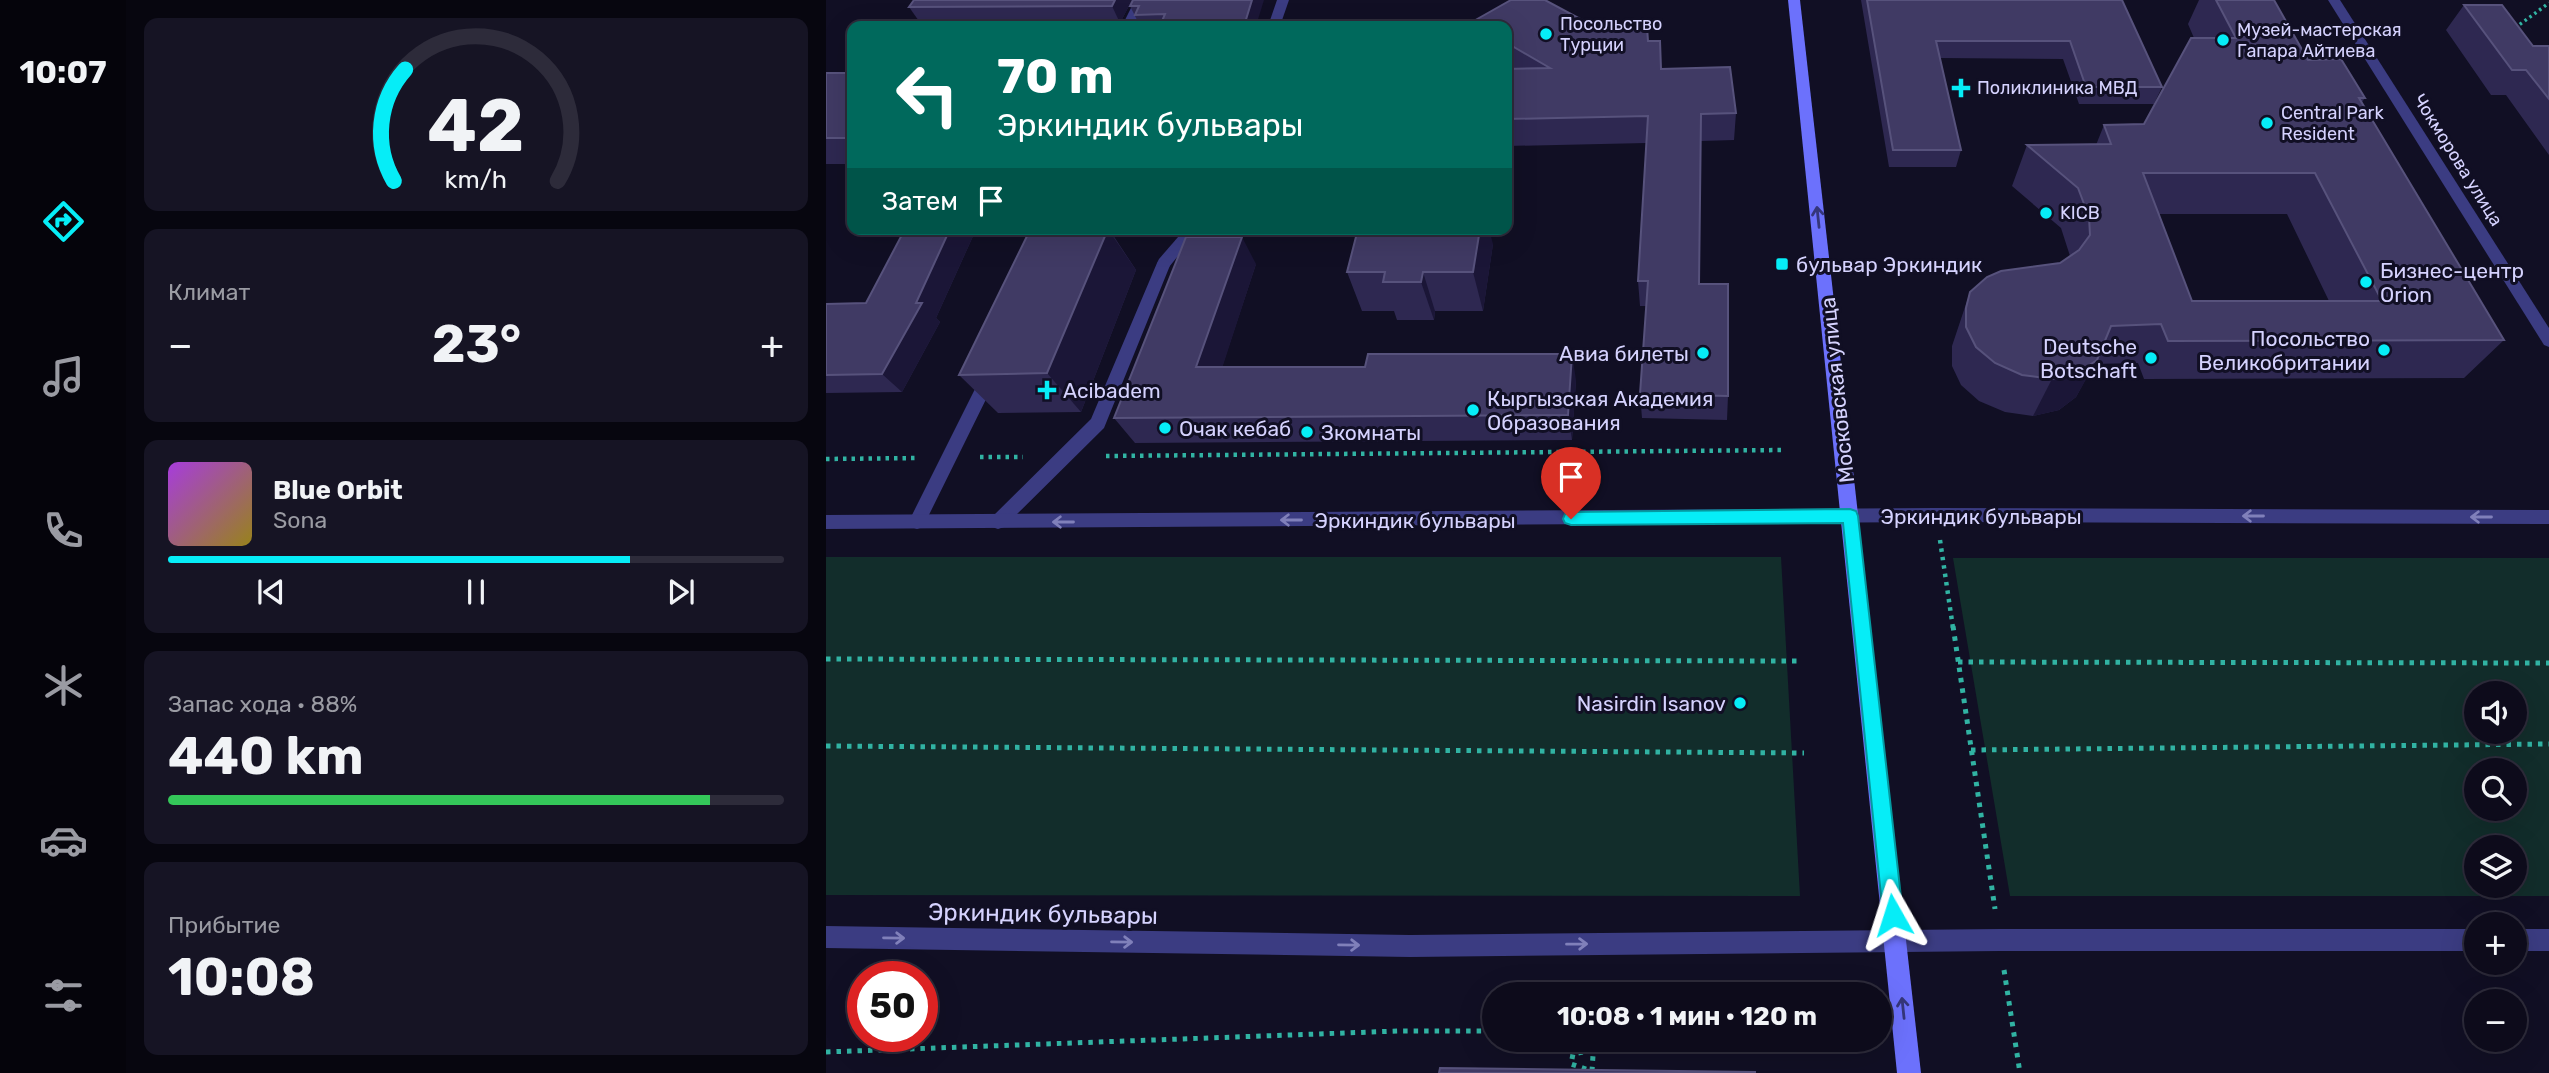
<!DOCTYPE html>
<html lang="ru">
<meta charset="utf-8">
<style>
body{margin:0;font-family:Rubik,sans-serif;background:#161424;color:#f1f3f6;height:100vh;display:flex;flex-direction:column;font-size:26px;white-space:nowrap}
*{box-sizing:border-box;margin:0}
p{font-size:23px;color:#9a9ba3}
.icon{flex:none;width:38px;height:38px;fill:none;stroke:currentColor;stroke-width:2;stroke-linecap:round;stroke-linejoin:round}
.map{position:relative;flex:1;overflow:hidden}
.drawer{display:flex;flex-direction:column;gap:18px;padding:18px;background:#07060f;width:700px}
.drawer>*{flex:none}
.guide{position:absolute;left:21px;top:21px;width:665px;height:214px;border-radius:14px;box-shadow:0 7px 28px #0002,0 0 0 2px #2d2b3a;background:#00695c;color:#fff;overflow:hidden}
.fabs{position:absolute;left:1638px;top:681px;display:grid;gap:14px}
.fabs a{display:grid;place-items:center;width:63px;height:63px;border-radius:50%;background:#0d0b1b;box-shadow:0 7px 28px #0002,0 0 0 2px #2d2b3a;font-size:35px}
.speed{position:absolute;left:21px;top:961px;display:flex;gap:14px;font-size:35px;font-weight:700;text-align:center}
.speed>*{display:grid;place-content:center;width:91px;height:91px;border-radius:50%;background:#0d0b1b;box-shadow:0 7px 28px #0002,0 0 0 2px #2d2b3a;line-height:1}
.speed .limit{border:10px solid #d22;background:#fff;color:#111}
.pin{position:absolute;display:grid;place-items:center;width:60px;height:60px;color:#fff;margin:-72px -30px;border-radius:50% 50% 50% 0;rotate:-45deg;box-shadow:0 0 7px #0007}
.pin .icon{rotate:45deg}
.me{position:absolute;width:77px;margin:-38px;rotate:354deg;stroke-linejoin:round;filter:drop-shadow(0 0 5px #0008)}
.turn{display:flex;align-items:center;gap:24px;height:147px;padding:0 35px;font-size:32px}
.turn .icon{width:91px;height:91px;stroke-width:2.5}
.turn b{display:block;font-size:49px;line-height:60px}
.then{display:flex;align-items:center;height:66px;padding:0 35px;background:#0003;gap:14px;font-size:26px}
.big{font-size:52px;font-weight:700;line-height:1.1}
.drawer .widget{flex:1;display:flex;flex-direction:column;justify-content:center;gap:10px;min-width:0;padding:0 24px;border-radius:14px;background:#161424}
.drawer .dial{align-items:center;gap:0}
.dial svg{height:182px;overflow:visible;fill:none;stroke:#2d2b3a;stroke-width:7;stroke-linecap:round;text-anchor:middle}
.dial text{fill:#f1f3f6;stroke:none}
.song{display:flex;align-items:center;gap:21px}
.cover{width:84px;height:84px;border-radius:10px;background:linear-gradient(135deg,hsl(280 70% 55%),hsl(50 70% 35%))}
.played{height:7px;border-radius:4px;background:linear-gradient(90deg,#06edf7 75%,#2d2b3a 75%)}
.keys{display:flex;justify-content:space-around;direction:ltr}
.heat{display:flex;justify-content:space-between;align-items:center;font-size:38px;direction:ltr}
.charge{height:10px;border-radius:5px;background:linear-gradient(90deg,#34c759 88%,#2d2b3a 0)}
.trip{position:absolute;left:656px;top:982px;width:410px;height:70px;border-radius:35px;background:#0d0b1b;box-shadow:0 7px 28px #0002,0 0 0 2px #2d2b3a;font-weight:700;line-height:70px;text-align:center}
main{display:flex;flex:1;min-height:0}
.tabs{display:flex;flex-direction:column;width:126px;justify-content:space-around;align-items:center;background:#05040b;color:#9a9ba3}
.tabs .icon{width:49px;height:49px}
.tabs .selected{color:#06edf7}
.tabs b{font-size:32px;color:#f1f3f6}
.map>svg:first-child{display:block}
.green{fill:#122d2b;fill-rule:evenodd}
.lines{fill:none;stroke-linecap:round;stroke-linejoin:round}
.path-far2{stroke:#31b3a3;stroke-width:3.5;stroke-dasharray:2.5 3.5;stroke-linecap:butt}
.path-far1{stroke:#31b3a3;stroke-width:4.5;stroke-dasharray:3.5 5;stroke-linecap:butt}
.path{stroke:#31b3a3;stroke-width:5;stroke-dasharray:4.5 6;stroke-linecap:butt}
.service{fill:#3b3c82;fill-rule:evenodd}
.minor{fill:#3b3c82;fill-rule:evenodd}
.tertiary{fill:#3b3c82;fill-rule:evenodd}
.secondary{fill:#6c71fc;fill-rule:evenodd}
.wall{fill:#2e2851;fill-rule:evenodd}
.shaded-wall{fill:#1b1637}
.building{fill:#403a64;stroke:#57527c;stroke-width:2;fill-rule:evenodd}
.oneway{stroke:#35367a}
.oneway2{stroke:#8080ba}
.route{fill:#06edf7;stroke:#049aa1;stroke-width:2}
.poi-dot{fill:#06edf7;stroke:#110f24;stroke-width:2.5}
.labels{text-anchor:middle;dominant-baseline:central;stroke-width:6;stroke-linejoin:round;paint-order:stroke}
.far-poi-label{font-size:18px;fill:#d5d2fe;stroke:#110f24;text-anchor:start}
.far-street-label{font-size:18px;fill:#d5d2fe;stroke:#110f24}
.poi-label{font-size:21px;fill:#d5d2fe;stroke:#110f24;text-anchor:start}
.street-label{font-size:21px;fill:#d5d2fe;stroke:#110f24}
.near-street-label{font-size:24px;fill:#d5d2fe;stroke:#110f24}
</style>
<main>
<nav class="tabs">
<b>10:07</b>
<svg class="icon selected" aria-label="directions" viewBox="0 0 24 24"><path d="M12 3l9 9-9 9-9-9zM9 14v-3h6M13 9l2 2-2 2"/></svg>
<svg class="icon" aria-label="music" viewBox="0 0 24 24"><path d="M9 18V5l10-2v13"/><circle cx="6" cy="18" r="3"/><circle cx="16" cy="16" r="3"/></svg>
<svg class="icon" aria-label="phone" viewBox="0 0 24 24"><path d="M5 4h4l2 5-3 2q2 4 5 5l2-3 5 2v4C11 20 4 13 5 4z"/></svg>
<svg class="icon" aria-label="climate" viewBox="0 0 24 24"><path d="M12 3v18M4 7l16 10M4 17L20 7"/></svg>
<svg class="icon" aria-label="car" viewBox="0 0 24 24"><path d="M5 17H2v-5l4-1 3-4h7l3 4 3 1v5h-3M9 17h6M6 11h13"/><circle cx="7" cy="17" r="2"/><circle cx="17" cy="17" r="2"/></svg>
<svg class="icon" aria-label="filters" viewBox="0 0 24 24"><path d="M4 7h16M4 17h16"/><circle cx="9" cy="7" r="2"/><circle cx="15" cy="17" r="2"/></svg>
</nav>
<section class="drawer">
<div class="widget dial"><svg viewBox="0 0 100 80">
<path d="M14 69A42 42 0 1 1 86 69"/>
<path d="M14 69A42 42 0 0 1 19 20" stroke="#06edf7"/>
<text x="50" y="56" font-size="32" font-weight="700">42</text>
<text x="50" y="72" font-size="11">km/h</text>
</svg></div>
<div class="widget"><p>Климат</p>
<div class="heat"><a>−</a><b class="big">23°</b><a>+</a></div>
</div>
<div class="widget">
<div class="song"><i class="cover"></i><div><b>Blue Orbit</b><p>Sona</p></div></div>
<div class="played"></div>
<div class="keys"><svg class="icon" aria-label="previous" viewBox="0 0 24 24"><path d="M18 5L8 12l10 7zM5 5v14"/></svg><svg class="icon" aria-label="pause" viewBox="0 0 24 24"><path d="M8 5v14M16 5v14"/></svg><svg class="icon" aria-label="next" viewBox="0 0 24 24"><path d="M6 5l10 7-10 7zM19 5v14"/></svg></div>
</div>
<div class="widget"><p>Запас хода · 88%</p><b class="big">440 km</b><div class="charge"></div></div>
<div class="widget"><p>Прибытие</p><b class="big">10:08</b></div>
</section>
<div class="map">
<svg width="1723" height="1073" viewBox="0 0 1723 1073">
<rect width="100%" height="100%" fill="#110f24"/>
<g class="green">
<polygon points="0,557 955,557 974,896 0,895"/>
<path d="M1127,558H1723V896H1184ZM1650,693H1689V732H1650ZM1650,770H1689V808H1650ZM1650,847H1689V886H1650Z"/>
</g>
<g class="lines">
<polyline class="path-far2" points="1689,28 1723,3"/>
<g class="path-far1">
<polyline points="280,456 958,450"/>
<polyline points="154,457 197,457"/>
<polyline points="0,459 92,458"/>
<polyline points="1114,540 1127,628"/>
</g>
<g class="path">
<polyline points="1127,626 1169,909"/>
<polyline points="0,659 972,661"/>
<polyline points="1132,662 1723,663"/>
<polyline points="0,746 978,753"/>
<polyline points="1145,750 1723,744"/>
<polyline points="1178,970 1194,1073"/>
<polyline points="767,1050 747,1054 745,1064 766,1071 768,1040"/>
<polyline points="0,1052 573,1031 668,1031"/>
</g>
<g class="service">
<polygon points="309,0 321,0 308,26 296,26"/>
<polygon points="451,0 463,0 454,26 442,26"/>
<polygon points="359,229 374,229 343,267 333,267 331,263 333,259"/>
<polygon points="164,369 172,375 97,527 91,529 85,527 82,522 85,517 156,375"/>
</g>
<g class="minor">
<polygon points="1502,0 1514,0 1723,328 1723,347 1718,345"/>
<polygon points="338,258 345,263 278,428 178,527 172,529 166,527 163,522 166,517 265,419 331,263"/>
</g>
<g class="tertiary">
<polygon points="1110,508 1723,510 1723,524 1110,522 0,529 0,515"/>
<polygon points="0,926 584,935 1174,929 1650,929 1650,951 1174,951 584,957 0,948"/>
<rect x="1689" y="929" width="34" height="22"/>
</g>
<polygon class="secondary" points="962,0 974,0 1095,1073 1071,1073"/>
</g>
<g class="wall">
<polygon points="306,0 294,23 95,24 83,7"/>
<polygon points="307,0 430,26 314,26 304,6"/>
<polygon points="1035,0 1296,0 1336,87 1328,104 1253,104 1237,59 1114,58 1135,150 1130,167 1063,167"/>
<path d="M1373,0H1448L1482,60L1539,98L1536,102L1678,340L1638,378L1318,379L1312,363L1268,364L1250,397L1233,410L1207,416L1179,412L1153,401L1135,385L1126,366V346L1144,292L1234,263L1244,256L1235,228L1186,186L1201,145H1270L1278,125L1318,124L1368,38L1362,24ZM1333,214H1461L1503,301H1366Z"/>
<polygon points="1638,5 1707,46 1723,46 1723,155 1680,95 1665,95 1620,30"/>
<polygon points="646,22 771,28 822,41 835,69 910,113 908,140 875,141 873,284 902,396 901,420 816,418 814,394 820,306 814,306 812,281 820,143 681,146 681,69 683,69 681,67 681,26 646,26"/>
<rect x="0" y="73" width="26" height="91"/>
<polygon points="79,229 144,229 148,234 110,318 114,322 76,392 0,393 0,304 40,303"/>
<polygon points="283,229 310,270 255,412 172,413 133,375 204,230"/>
<polygon points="667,244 657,311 609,311 608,320 571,320 568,311 536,311 521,272"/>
<polygon points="430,264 396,367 750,380 746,440 309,443 288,418"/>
</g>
<g class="shaded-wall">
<polygon points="289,0 306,0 294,23 286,6"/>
<polygon points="426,0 438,0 430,26 418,26"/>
<polygon points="124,229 144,229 148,234 110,318 114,322 76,392 56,374"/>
<polygon points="282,229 310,270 255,412 221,373"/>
<polygon points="654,229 663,229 667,244 657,311 647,272"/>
<polygon points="416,237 430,264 388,393 370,367"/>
<polygon points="597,272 609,311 608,320 595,282"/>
<polygon points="746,354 750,380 746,440 742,415"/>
<polygon points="1271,360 1250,397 1233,410 1207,416 1226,379"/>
</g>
<g class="building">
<polygon points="88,0 289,0 286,6 83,7"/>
<polygon points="307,0 426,0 418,26 334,26 339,14 309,15 313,6 304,6"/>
<polygon points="685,0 719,0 771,28 821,27 822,41 834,41 835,69 904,67 910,113 875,114 873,284 902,284 902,396 814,394 822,281 812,281 822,116 681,119 681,69 724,68 681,43 681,26 652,26 646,22"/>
<polygon points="1041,0 1296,0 1336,87 1260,87 1244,41 1110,41 1135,150 1067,150"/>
<path d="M1390,0H1448L1482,60L1515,59L1539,98H1533L1678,340L1342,341L1335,324L1285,326L1271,360L1253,372L1226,379L1196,375L1169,363L1150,347L1140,327V308L1144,292L1161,277L1175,271L1234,263L1253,250L1264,235L1263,217L1252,188L1201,145L1285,144L1278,125L1318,124L1365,38H1410ZM1317,173H1489L1556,301H1366Z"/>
<polygon points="1638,5 1676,5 1707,46 1723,46 1723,99 1700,70 1686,70"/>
<rect x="0" y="73" width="26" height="65"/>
<polygon points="79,229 124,229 90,303 96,303 56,374 0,375 0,304 40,303"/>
<polygon points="282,229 221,373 133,375 204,230"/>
<polygon points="532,229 654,229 647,272 597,272 595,282 557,282 559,272 521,272"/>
<polygon points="360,237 416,237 370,367 539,367 542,354 746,354 742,415 288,418"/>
<polygon points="614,1068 929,1072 929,1073 613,1073"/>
</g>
<defs><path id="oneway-shaft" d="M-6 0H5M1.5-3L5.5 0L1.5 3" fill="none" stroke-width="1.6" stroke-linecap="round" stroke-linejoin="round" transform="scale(1.75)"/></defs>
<g class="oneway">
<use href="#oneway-shaft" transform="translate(992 217) rotate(-96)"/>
<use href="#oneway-shaft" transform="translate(1077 1008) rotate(-96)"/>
</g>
<g class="oneway2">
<use href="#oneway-shaft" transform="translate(1427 516) rotate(-180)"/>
<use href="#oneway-shaft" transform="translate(1655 517) rotate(-180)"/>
<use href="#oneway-shaft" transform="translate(465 520) rotate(180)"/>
<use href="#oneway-shaft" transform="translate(237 522) rotate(180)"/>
<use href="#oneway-shaft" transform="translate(68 938) rotate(1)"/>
<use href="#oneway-shaft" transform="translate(296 942) rotate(1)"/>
<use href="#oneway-shaft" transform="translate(751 944) rotate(-1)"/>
<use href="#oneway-shaft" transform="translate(523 945) rotate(1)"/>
</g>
<polygon class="route" points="1024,509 1030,511 1032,516 1077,915 1074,922 1067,925 1060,922 1057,915 1017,523 745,525 739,523 737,519 739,514 745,512"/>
<g class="poi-dot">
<circle cx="720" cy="34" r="7"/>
<circle cx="1397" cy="40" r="7"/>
<path d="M1131.5 77.5h7v7h7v7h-7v7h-7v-7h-7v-7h7z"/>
<circle cx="1441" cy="123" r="7"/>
<circle cx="1220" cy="213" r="7"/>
<rect x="949" y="257" width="14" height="14" rx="3.5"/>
<circle cx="1540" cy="282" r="7"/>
<circle cx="1558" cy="350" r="7"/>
<circle cx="877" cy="353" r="7"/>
<circle cx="1325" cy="358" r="7"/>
<path d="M217.5 379.5h7v7h7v7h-7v7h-7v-7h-7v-7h7z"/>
<circle cx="647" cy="410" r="7"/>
<circle cx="339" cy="428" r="7"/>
<circle cx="481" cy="432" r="7"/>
<circle cx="914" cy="703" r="7"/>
</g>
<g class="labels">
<g class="far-poi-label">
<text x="734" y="24">Посольство<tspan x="734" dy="21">Турции</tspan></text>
<text x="1411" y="30">Музей-мастерская<tspan x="1411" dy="21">Гапара Айтиева</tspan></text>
<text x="1151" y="88">Поликлиника МВД</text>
<text x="1455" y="113">Central Park<tspan x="1455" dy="21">Resident</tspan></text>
<text x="1234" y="213">KICB</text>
</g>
<g class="far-street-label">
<text transform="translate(1632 160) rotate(58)">Чокморова улица</text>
</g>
<g class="poi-label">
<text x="970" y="264">бульвар Эркиндик</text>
<text x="1554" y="270">Бизнес-центр<tspan x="1554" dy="24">Orion</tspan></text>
<text x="1544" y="338" text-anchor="end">Посольство<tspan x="1544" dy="24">Великобритании</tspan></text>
<text x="1311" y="346" text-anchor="end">Deutsche<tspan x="1311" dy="24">Botschaft</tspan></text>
<text x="863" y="353" text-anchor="end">Авиа билеты</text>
<text x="237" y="390">Acibadem</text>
<text x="661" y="398">Кыргызская Академия<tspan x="661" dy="24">Образования</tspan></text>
<text x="353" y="428">Очак кебаб</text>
<text x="495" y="432">Зкомнаты</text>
<text x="900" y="703" text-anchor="end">Nasirdin Isanov</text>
</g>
<g class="street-label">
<text transform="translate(1011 390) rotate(-96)">Московская улица</text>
<text x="1155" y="516">Эркиндик бульвары</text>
<text x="589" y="520">Эркиндик бульвары</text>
</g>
<g class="near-street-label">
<text transform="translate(217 914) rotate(1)">Эркиндик бульвары</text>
</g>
</g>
</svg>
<div class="fabs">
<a><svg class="icon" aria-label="sound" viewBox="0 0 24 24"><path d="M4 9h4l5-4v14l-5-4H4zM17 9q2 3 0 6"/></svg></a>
<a><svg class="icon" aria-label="search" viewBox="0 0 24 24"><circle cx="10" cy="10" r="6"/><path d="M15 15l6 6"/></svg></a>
<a><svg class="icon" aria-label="layers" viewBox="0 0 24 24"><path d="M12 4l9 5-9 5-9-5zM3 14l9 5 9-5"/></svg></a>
<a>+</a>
<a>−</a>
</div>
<div class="speed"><div class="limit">50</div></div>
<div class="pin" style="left:745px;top:519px;background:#d93025"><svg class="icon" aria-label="arrive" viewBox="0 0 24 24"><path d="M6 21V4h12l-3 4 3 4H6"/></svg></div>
<svg class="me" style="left:1067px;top:915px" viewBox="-20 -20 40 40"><path d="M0-17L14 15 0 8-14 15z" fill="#06edf7" stroke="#fff" stroke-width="4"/></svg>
<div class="trip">10:08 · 1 мин · 120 m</div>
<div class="guide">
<div class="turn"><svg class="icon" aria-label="left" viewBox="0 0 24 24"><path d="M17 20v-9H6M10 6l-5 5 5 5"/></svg><div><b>70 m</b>Эркиндик бульвары</div></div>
<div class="then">Затем<svg class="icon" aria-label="arrive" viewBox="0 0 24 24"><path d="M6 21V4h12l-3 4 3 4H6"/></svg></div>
</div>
</div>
</main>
